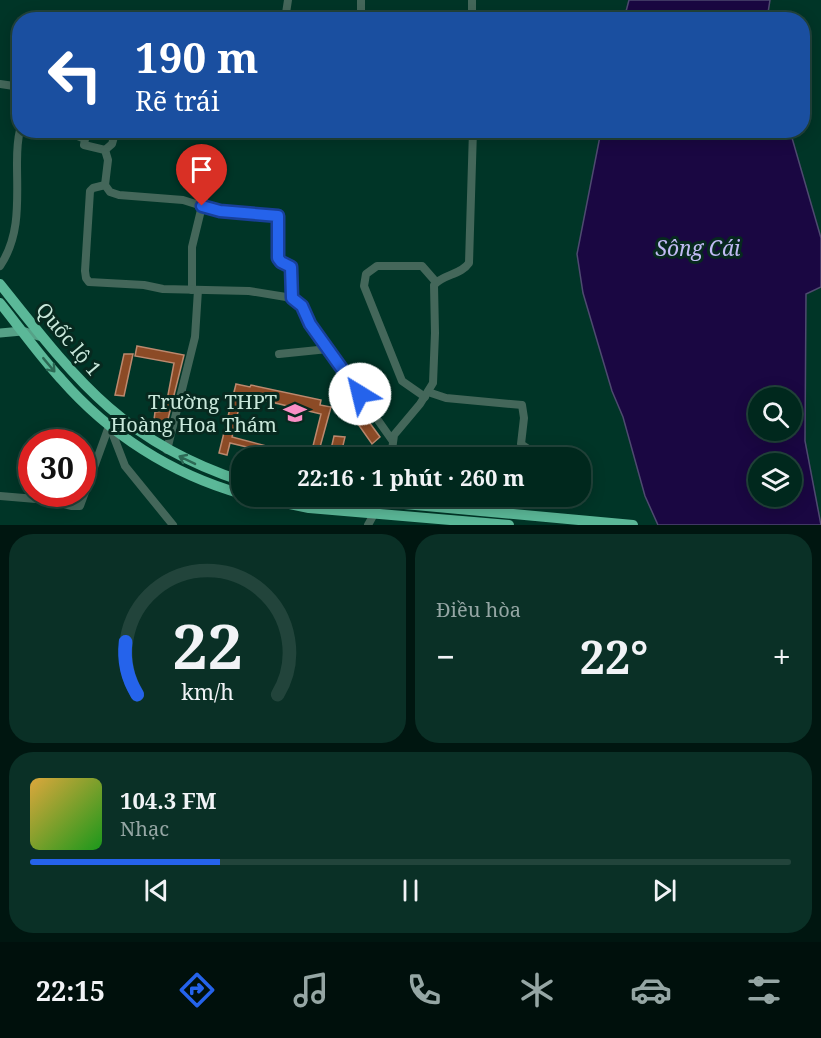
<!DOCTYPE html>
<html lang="vi">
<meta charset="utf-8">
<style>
body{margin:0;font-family:"Noto Serif",serif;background:#0a3026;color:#f1f3f6;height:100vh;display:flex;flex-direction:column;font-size:22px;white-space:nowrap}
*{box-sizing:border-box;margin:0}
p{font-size:20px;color:#95a6a4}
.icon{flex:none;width:33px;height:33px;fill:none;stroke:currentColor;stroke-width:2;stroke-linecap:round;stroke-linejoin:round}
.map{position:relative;height:525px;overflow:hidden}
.details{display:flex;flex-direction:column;gap:9px;padding:9px;background:#001610;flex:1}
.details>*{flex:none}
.banner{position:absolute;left:12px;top:12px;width:798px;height:126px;border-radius:24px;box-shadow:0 3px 15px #0003,0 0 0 2px #22443b;background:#1a4fa0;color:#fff;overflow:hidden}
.controls{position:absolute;left:748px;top:387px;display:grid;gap:12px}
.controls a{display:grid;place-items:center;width:54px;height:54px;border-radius:50%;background:#00281d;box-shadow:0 3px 15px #0003,0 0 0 2px #22443b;font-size:30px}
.speed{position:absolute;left:18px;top:429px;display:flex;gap:12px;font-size:30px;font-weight:700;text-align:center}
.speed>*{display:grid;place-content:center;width:78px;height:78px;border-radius:50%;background:#00281d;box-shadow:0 3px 15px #0003,0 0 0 2px #22443b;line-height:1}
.speed .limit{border:9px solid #d22;background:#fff;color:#111}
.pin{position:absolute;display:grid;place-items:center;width:51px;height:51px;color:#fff;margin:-62px -26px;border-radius:50% 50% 50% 0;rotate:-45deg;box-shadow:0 0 6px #0007}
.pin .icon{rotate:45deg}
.me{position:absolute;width:66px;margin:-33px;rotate:324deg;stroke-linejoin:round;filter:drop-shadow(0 0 4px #0008)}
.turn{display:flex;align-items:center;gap:21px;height:126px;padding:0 24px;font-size:27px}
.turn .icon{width:78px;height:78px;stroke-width:2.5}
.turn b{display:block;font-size:42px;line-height:51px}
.big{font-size:45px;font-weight:700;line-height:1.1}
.details .tile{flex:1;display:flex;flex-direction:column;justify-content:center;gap:9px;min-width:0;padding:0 21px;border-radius:24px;background:#0a3026}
.details .dial{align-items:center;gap:0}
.dial svg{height:156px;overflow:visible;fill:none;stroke:#22443b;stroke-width:7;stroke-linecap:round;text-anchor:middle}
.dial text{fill:#f1f3f6;stroke:none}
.song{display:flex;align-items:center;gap:18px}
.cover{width:72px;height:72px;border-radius:9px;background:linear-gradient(135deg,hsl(40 70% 55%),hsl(120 70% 35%))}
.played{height:6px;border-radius:3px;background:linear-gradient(90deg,#2563eb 25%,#22443b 25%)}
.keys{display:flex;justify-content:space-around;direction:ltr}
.heat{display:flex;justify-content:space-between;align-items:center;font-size:33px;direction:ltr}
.details .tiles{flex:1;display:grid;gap:9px;grid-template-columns:1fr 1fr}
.tile:last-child{grid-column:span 2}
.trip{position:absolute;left:231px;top:447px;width:360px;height:60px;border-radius:24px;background:#00281d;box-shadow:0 3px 15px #0003,0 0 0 2px #22443b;font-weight:700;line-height:60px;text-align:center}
.tabs{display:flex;height:96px;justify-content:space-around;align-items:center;background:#00100c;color:#95a6a4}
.tabs .icon{width:42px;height:42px}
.tabs .current{color:#2563eb}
.tabs b{font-size:27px;color:#f1f3f6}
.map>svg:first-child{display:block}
.water{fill:#1a0742;stroke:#4e4a70;stroke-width:1.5;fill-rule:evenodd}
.building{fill:#8c4b26;stroke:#bc896e;stroke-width:1.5}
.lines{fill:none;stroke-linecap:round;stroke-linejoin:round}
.minor{stroke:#44675a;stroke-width:8}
.major{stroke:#56a187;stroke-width:9}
.highway{stroke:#5bb898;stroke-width:10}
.oneway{stroke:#2d6955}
.route-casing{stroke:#184099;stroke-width:15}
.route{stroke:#2563eb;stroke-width:10}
.labels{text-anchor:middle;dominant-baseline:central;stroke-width:6;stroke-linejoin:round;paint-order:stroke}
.street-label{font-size:20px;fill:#c9e8db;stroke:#07291f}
.poi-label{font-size:20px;fill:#c9e8db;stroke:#07291f;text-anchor:end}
.water-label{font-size:21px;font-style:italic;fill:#c1bbf4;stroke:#07291f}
</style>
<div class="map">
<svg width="821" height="525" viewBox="0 0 821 525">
<rect width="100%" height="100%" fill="#003527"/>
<g class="water">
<polygon points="629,0 770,0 767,19 624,19"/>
<path d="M601,131H790L821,238V287L806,294L805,441L821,525H658L645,496L623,417L612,391L583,293L577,254ZM759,398H792V430H759ZM759,464H792V496H759Z"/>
</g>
<g class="building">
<polygon points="137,346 184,355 167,423 154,420 155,412 165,411 174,363 135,356"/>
<polygon points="124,354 133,354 124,396 115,395"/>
<polygon points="236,384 250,387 251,385 321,400 320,405 331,407 317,458 310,458 321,414 242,395 232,437 293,453 292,458 230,443 227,455 219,453"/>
<polygon points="358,407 380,437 372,444 351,414"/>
<polygon points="334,436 345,437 340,458 329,458"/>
</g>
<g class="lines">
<g class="minor">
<polyline points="472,0 472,20"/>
<polyline points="285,20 288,0"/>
<polyline points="361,20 361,0"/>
<polyline points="0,84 14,86 20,90"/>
<polyline points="14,86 16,68 20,63"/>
<polyline points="63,130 85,139 84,145 105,150 108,160 105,185 110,192 119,195 183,200 202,206 192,247 192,290"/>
<polyline points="105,150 112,144 116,130"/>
<polyline points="210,172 202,206 220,211 278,216 278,258 281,262 291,267 292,298"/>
<polyline points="105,185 93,188 90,191 85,271 86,278 89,282 144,285 163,289 249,291 286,297 300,304 310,324 392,440"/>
<path d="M0,266C21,235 17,199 17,163C17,151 17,142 20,130"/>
<polyline points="279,354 328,349"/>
<polyline points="428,392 446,398 522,405 524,418 521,444 534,453"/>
<polyline points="425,397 402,381 364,286 366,274 377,266 422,266 436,282"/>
<polyline points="110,427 125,466 173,525"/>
<polyline points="167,450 195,337 198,290"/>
<path d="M391,458L394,435L420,404L433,383L435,333L434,285C443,274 461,275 469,263L473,130"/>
<polyline points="0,496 48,500 71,506 80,506 109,426"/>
<polyline points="368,525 384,496"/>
</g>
<polyline class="major" points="0,333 22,331 42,337"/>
<g class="highway">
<path d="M0,284C75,378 122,442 242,481"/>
<path d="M0,303C20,328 39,355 61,379C109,434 171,474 242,494"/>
<polyline points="250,496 309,508 509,525"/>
<polyline points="317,496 633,525"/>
</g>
</g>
<defs><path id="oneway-shaft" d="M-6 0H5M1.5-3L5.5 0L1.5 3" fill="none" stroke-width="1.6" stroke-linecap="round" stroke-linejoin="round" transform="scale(1.5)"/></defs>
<g class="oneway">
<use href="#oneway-shaft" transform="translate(49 365) rotate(50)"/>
<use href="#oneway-shaft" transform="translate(187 460) rotate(-154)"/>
</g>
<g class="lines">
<g class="route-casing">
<polyline id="route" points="202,206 220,211 278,216 278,258 281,262 291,267 292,298 302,306 310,324 360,394"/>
</g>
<use href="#route" class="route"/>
</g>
<defs>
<g id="school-bare" transform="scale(1.8)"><path d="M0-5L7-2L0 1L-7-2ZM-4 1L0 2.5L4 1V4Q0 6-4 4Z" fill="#fa8fc6" stroke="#07291f" stroke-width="2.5" paint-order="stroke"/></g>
</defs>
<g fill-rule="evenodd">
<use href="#school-bare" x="295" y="413"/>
</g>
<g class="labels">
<g class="street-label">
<text transform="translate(69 339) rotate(50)">Quốc lộ 1</text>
</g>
<g class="poi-label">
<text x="277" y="401">Trường THPT<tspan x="277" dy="23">Hoàng Hoa Thám</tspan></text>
</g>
<g class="water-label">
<text x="698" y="248">Sông Cái</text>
</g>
</g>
</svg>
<div class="controls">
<a><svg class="icon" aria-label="search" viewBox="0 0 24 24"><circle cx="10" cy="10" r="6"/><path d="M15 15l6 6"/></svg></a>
<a><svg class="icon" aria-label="layers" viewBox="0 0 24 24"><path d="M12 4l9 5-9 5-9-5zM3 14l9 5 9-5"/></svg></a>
</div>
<div class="speed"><div class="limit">30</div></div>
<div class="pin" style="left:202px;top:206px;background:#d93025"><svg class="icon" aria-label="arrive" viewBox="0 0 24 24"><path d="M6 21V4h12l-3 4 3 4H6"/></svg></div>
<svg class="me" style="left:360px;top:394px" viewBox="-20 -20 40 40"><circle r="19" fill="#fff"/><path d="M0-13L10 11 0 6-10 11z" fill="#2563eb"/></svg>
<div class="trip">22:16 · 1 phút · 260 m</div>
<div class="banner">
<div class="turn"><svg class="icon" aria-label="left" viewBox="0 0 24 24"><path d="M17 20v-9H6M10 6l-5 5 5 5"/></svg><div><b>190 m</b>Rẽ trái</div></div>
</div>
</div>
<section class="details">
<div class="tiles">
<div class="tile dial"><svg viewBox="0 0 100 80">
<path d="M14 69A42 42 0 1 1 86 69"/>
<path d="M14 69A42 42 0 0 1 8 42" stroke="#2563eb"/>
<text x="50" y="56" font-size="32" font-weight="700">22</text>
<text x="50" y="72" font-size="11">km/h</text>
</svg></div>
<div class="tile"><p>Điều hòa</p>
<div class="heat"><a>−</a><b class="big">22°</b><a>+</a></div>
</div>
<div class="tile">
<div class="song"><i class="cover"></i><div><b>104.3 FM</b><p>Nhạc</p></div></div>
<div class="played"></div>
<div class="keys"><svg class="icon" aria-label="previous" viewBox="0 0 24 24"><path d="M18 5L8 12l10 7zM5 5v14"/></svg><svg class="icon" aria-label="pause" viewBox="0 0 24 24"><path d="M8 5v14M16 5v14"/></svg><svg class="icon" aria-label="next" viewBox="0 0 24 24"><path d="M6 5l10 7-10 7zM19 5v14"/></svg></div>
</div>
</div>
</section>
<nav class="tabs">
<b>22:15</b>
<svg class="icon current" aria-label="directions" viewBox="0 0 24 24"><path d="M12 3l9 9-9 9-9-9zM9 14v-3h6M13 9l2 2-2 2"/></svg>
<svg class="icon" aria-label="music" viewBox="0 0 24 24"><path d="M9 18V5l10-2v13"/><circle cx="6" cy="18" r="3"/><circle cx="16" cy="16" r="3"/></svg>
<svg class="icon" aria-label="phone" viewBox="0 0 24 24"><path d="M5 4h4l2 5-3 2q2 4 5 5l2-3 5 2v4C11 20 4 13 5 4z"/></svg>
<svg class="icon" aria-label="climate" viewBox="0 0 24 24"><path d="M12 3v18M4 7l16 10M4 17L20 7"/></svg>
<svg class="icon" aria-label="car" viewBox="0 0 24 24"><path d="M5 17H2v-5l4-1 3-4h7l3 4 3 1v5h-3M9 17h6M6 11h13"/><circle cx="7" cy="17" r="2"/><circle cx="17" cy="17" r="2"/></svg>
<svg class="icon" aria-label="filters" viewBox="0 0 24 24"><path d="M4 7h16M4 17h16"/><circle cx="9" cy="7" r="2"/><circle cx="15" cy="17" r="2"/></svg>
</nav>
